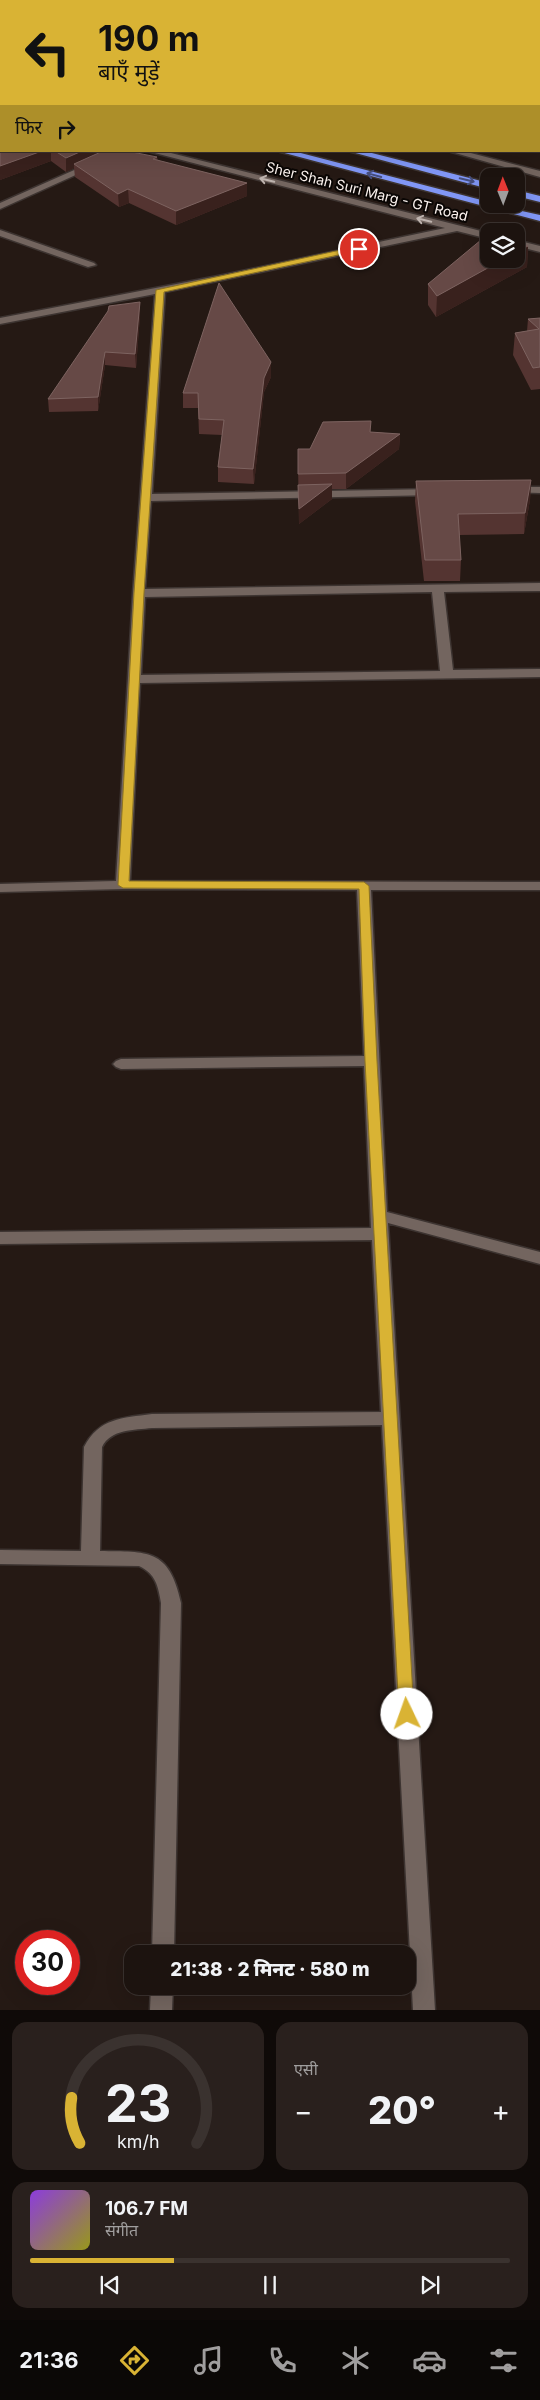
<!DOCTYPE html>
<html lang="hi">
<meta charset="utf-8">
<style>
body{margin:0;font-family:Inter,"Noto Sans Devanagari",sans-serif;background:#29201d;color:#f1f3f6;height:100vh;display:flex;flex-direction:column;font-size:19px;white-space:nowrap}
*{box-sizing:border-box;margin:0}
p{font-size:16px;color:#a09e9e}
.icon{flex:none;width:28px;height:28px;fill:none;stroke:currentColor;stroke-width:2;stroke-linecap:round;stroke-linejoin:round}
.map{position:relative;height:2010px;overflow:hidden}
.drawer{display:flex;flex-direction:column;gap:12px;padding:12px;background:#0f0a08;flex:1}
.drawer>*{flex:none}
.top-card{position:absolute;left:0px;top:0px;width:540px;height:152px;box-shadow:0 5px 20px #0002,0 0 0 1px #3a322f;background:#d9b334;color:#111;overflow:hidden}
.needle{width:32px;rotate:359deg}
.buttons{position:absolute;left:480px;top:168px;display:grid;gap:10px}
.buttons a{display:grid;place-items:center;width:45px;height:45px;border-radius:10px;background:#1c130f;box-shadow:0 5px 20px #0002,0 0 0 1px #3a322f;font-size:25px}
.speed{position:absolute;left:15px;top:1930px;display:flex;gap:10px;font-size:25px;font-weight:700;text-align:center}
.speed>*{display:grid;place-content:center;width:65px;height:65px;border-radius:50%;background:#1c130f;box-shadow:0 5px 20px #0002,0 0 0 1px #3a322f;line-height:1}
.speed .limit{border:8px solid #d22;background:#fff;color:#111}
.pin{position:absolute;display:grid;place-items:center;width:42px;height:42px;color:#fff;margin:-21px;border:2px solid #fff;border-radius:50%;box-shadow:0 1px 5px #0007}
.me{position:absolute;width:55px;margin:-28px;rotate:357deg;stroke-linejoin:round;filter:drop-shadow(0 0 4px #0008)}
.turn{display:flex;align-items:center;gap:18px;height:105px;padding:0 15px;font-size:22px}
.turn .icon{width:65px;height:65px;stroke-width:2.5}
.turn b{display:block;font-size:35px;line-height:42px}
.then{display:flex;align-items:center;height:48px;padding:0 15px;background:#0003;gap:10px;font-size:19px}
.big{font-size:38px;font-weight:800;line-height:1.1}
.drawer .tile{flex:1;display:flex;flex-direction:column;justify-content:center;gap:8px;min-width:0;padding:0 18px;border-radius:15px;background:#29201d}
.drawer .dial{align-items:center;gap:0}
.dial svg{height:130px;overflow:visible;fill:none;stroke:#3a322f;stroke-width:7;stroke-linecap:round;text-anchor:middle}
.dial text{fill:#f1f3f6;stroke:none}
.song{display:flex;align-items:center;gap:15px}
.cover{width:60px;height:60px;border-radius:8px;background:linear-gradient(135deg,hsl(270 70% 55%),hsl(60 70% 35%))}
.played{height:5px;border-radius:2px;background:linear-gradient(90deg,#d9b334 30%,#3a322f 30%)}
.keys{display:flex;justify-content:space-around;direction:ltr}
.heat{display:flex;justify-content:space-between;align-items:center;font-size:28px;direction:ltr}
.drawer .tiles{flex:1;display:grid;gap:12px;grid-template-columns:1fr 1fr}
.tile:last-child{grid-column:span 2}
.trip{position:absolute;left:124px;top:1945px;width:292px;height:50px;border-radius:15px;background:#1c130f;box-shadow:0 5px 20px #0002,0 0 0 1px #3a322f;font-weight:800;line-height:50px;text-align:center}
.dock{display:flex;height:80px;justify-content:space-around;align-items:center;background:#0b0806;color:#a09e9e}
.dock .icon{width:35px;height:35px}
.dock .on{color:#d9b334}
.dock b{font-size:22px;color:#f1f3f6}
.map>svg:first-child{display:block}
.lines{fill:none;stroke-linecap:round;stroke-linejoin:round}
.minor-casing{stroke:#3d3431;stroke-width:3}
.highway-casing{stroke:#3d3431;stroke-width:3}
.minor{fill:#73655f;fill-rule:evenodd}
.highway{fill:#8197f6;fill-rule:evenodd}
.wall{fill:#543431}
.shaded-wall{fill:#39211d}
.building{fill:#664946;stroke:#7d6360}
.oneway{stroke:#464e7d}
.oneway2{stroke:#beb3ae}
.route{fill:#d9b334;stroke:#8d7422}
.labels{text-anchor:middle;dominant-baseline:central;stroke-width:4;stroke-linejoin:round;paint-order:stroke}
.far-street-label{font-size:14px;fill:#fbf2ee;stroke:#0a0604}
</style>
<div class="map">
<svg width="540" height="2010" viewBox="0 0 540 2010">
<rect width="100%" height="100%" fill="#251914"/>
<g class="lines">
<g class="minor-casing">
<g id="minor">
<polygon points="0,73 1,74 1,79 0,79"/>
<polygon points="0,110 1,111 1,117 0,116"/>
<polygon points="117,151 129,151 0,209 0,203"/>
<path d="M147,151H163L489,233V239L457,231L165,292L152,494L436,489L442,492L436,495L151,501L145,589L540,583V591L444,592L453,670L540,669V677L140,683L130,881L540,882V890H371L387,1212L540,1252V1264L388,1223L435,2010H413L382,1425L152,1428C134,1430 111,1429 102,1447L100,1551C148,1552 169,1548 181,1603L174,1954H152L161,1603C158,1586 156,1574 139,1566L0,1564V1550L81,1551L84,1447C99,1418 122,1418 152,1414L381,1412L372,1240L0,1244V1232L371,1228L364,1066L121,1069L116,1067L113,1064L116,1061L121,1059L364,1056L357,890L123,889L0,892V884L116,881L133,593L155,294L0,324V318L223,275L445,228ZM432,592L440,671L141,675L145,597Z"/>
<polygon points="448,151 463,151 540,171 540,177"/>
<polygon points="0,230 94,263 96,265 88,267 0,236"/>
<polygon points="516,240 540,246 540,252 516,246"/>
<polygon points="512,487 540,487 540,493 508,492 506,490"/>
<polygon points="151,1986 173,1986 172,2010 150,2010"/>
</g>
</g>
<g class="highway-casing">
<g id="highway">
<polygon points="0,62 1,63 1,68 0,68"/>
<polygon points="0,78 1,79 1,84 0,84"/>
<polygon points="277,151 293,151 489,202 489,204 540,215 540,221"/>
<polygon points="348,151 364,151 489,183 489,189"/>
<polygon points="516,190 540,196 540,202 516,196"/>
</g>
</g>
<use href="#minor" class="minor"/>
<use href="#highway" class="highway"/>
</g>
<g class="wall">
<polygon points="0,0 276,0 276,1 1,1 1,15 0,15"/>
<polygon points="444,0 540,0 540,15 539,15 539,1 443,1"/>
<polygon points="539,50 540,50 540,94 539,93"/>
<polygon points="0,119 1,151 96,151 96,154 157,157 158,161 247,183 247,196 176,225 129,203 119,207 75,177 74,168 66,172 51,161 0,180"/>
<polygon points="528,246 527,267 436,317 428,305 428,284"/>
<polygon points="140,302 140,315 136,368 105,365 98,411 49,412 48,399"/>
<polygon points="540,318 540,389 531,390 513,355 515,333 527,331 528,319"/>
<polygon points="271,377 264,392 254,484 218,482 218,467 222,435 199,434 198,408 183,408 183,393"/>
<polygon points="371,421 370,432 400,434 399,449 346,489 332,489 332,499 299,524 298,464"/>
<polygon points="531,480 530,500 524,534 459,535 461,560 460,581 424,581 415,501 416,481"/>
</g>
<g class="shaded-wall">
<rect x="0" y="2" width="1" height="13"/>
<polygon points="540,108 540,117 539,118 539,109"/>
<polygon points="42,151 51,151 51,161 0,180 0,166"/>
<polygon points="82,151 96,151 96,158 74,164 74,168 66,172 66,158"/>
<polygon points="247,183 247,196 176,225 176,211"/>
<polygon points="128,189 129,203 119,207 118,194"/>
<polygon points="528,246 527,267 436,317 437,296 504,259 516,259 516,252"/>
<polygon points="140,302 140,315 136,368 135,354"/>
<polygon points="105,352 105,365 98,411 98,397"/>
<polygon points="271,362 271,377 264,392 254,484 253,469 264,378"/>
<polygon points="400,434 399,449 346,489 346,473"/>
<polygon points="531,480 530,500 524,534 525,513"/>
<polygon points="332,484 332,499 299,524 299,509"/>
</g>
<g class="building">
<polygon points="19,0 271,0 270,1 28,1"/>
<polygon points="322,0 359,0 358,1 321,1"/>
<polygon points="502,0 540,0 540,4 539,4 539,1 513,1"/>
<polygon points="539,50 540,50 540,84 539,83"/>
<polygon points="539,101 540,101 540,108 539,109"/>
<polygon points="0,119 1,119 1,151 42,151 0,166"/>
<polygon points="55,151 82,151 66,158"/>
<polygon points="103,151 127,151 157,157 153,159 247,183 176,211 128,189 118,194 74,164"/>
<polygon points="487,235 489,235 489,259 504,259 437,296 428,284"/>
<polygon points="516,243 528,246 516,252"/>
<polygon points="219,283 271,362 264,378 253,469 218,467 224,420 199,419 198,393 183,393"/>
<polygon points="140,302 135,354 105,352 98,397 48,399 108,311 109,306"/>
<polygon points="540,318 540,367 533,368 515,333 539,329 528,319"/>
<polygon points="371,421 370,432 400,434 346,473 298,474 298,449 310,449 323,422"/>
<polygon points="531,480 525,513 458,514 461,560 425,560 416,481"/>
<polygon points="332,484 299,509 298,485"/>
</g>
<defs><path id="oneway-shaft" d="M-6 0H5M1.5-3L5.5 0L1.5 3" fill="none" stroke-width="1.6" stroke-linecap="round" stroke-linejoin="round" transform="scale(1.25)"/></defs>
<g class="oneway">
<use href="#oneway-shaft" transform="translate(374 175) rotate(-165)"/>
<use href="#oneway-shaft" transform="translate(467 180) rotate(14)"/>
</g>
<g class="oneway2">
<use href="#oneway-shaft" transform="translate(267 180) rotate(-166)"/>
<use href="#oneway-shaft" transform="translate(424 220) rotate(-166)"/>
</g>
<polygon class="route" points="359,246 363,249 362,250 164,292 144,593 129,881 364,882 369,886 377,1061 414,1714 412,1718 407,1720 401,1718 399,1714 365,1061 359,889 123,888 118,885 134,593 156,290"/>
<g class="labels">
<g class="far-street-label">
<text transform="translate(367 191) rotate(14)">Sher Shah Suri Marg - GT Road</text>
</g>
</g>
</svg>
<div class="buttons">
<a><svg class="needle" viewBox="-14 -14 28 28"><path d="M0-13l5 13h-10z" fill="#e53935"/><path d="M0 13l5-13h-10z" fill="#a09e9e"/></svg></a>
<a><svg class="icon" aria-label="layers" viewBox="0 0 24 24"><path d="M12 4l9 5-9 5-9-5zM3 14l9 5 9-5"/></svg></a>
</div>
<div class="speed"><div class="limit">30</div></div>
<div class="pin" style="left:359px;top:249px;background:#d93025"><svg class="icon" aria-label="arrive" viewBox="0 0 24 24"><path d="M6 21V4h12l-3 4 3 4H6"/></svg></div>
<svg class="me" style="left:407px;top:1714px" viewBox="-20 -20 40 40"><circle r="19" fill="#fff"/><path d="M0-13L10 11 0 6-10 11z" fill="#d9b334"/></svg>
<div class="trip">21:38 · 2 मिनट · 580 m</div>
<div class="top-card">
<div class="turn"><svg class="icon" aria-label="left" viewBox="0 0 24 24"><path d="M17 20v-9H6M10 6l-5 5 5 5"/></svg><div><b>190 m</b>बाएँ मुड़ें</div></div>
<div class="then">फिर<svg class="icon" aria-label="right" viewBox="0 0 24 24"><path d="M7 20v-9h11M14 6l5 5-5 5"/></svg></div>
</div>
</div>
<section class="drawer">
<div class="tiles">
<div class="tile dial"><svg viewBox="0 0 100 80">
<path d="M14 69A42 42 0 1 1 86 69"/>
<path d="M14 69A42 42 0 0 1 9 41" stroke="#d9b334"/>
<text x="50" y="56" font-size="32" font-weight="700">23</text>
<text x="50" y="72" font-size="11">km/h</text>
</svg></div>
<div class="tile"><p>एसी</p>
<div class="heat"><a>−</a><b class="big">20°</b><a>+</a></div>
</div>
<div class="tile">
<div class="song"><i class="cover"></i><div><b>106.7 FM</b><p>संगीत</p></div></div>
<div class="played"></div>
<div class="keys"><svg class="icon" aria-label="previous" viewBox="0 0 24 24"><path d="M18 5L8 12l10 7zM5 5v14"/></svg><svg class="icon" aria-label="pause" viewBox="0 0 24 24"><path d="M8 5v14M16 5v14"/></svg><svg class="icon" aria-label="next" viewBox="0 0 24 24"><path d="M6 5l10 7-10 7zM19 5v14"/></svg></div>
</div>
</div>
</section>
<nav class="dock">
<b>21:36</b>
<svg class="icon on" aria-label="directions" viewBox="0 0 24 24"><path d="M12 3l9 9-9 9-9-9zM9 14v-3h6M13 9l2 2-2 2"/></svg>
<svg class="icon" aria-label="music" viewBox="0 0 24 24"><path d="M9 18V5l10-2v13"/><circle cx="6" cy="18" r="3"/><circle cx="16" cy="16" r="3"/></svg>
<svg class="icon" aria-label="phone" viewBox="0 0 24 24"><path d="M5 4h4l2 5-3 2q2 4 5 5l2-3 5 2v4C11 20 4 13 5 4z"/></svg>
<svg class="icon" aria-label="climate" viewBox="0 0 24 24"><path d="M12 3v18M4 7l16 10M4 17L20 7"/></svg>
<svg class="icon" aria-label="car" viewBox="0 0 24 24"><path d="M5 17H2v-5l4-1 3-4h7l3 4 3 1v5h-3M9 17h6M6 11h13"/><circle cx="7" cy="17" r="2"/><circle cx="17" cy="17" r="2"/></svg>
<svg class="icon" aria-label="filters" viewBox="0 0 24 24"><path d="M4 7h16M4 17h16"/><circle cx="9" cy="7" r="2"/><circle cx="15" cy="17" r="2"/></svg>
</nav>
